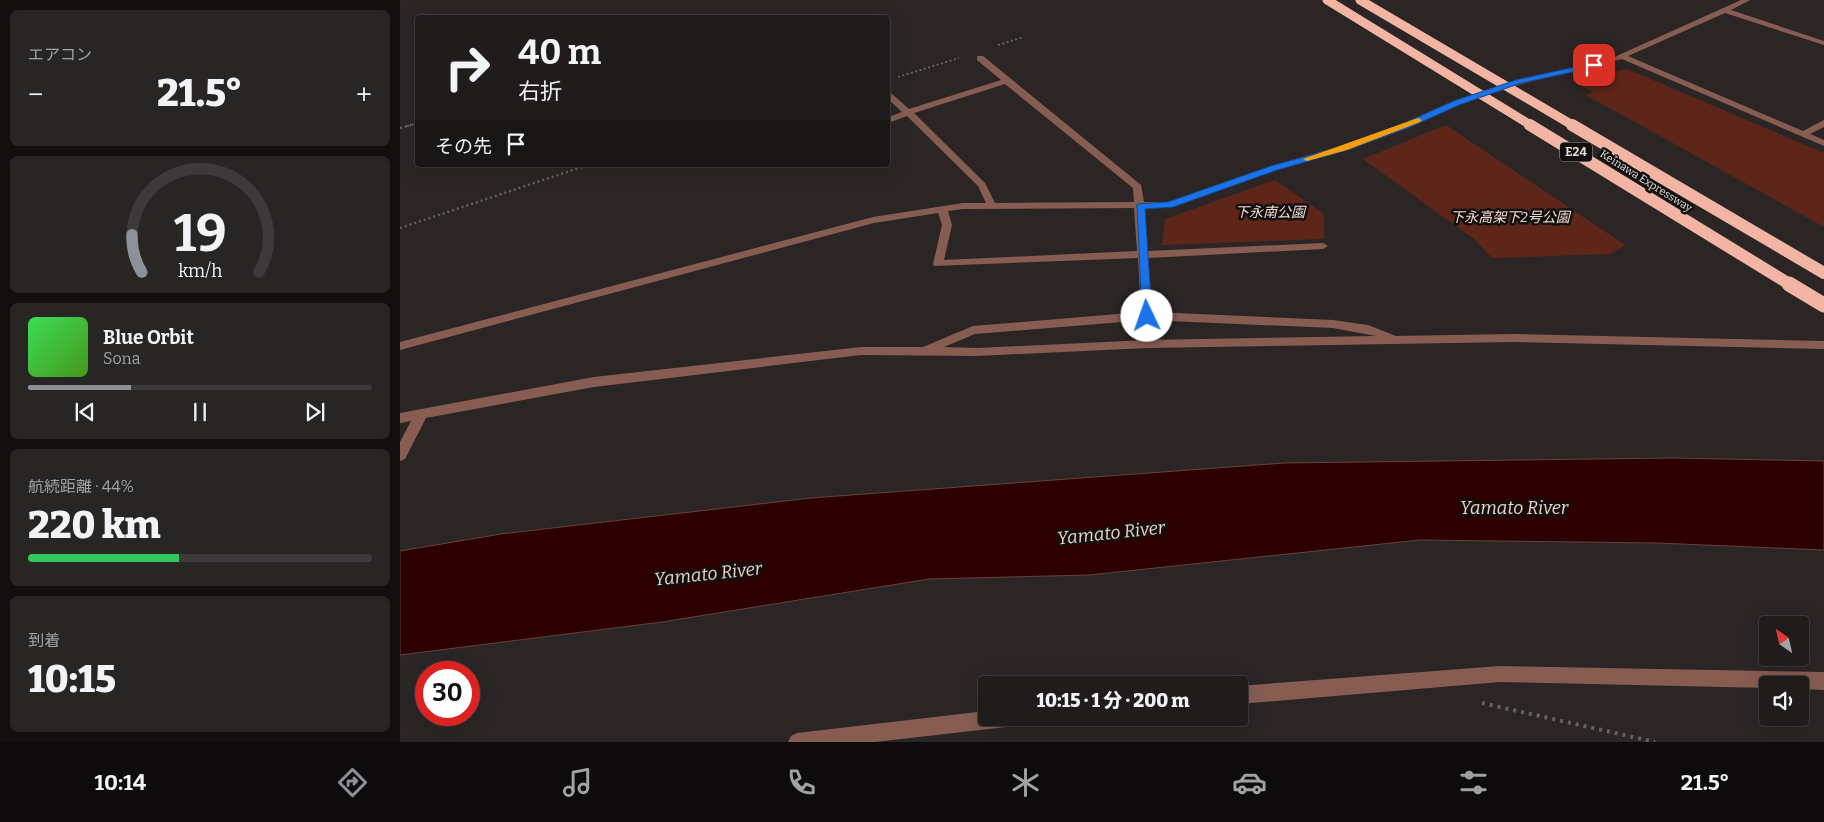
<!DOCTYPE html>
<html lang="ja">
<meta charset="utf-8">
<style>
body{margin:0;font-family:Bitter,"Noto Sans JP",serif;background:#282525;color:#f1f3f6;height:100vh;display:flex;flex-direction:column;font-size:19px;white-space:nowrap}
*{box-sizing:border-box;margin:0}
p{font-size:16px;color:#a2a1a3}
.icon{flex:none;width:28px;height:28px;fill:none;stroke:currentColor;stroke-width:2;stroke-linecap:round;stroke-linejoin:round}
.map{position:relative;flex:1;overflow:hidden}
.sheet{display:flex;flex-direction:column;gap:10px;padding:10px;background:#120f0f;width:400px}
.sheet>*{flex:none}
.banner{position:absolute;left:15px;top:15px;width:475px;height:152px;border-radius:5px;box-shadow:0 5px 20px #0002,0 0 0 1px #3d3a3b;background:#201c1c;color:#f1f3f6;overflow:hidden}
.needle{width:32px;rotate:326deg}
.buttons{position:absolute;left:1359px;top:616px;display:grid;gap:10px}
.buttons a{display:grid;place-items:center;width:50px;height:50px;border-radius:5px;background:#201c1c;box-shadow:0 5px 20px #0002,0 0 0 1px #3d3a3b;font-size:25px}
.speed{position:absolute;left:15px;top:661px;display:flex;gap:10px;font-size:25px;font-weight:700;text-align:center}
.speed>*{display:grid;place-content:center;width:65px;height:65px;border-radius:50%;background:#201c1c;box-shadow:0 5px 20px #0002,0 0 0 1px #3d3a3b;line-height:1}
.speed .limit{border:8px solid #d22;background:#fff;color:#111}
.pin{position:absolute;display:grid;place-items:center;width:42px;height:42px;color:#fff;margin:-21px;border-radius:10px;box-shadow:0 2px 8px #0006}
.me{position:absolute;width:55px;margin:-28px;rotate:357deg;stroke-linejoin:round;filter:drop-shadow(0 0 4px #0008)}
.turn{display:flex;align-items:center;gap:18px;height:105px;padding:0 20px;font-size:22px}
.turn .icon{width:65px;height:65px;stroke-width:2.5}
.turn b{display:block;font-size:35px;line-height:42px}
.then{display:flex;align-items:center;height:48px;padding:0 20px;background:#0003;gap:10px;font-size:19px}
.big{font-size:38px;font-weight:800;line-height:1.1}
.sheet .tile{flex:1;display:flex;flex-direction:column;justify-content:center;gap:8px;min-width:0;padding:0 18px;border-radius:8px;background:#282525}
.sheet .dial{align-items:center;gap:0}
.dial svg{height:130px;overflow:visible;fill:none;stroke:#3d3a3b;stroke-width:7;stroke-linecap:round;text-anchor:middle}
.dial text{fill:#f1f3f6;stroke:none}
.song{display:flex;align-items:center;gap:15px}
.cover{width:60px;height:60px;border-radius:8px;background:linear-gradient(135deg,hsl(130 70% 55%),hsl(100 70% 35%))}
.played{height:5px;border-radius:2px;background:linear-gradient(90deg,#8c9099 30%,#3d3a3b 30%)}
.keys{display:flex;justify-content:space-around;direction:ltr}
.heat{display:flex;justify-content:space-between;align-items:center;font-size:28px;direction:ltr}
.charge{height:8px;border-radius:4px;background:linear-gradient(90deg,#34c759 44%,#3d3a3b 0)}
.trip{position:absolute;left:578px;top:676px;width:270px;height:50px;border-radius:5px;background:#201c1c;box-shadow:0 5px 20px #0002,0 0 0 1px #3d3a3b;font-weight:800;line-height:50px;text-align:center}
.dock{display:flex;height:80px;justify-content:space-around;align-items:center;background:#0d0b0b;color:#a2a1a3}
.dock .icon{width:35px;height:35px}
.dock .selected{color:#8c9099}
.dock b{font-size:22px;color:#f1f3f6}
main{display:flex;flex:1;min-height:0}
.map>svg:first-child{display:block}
.green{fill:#5e2618}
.water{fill:#2d0100;stroke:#634342}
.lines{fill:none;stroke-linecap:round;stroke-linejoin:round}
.path-far2{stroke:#656160;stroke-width:2;stroke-dasharray:2 2.5;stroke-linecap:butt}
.path-far1{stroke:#656160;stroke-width:2.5;stroke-dasharray:2 3;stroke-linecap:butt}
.path{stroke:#656160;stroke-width:4;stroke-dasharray:3 5;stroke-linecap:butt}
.street{fill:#875d52;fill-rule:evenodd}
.highway-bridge-far2{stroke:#f2b4a3;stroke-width:9}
.highway-bridge-far1{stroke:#f2b4a3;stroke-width:12}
.highway-bridge{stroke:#f2b4a3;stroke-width:15}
.route{fill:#1a73e8;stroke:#114b97}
.slow{fill:#f59e0b}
.labels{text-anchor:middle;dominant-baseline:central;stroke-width:5;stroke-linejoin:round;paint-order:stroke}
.far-street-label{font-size:11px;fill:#e1dedd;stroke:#12100f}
.shield{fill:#12100f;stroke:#a3a09f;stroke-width:1}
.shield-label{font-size:12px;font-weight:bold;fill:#e1dedd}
.park-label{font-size:14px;font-style:italic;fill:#f4d9d2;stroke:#12100f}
.near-water-label{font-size:18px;font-style:italic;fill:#eed3cc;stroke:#12100f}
</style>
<main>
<section class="sheet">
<div class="tile"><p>エアコン</p>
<div class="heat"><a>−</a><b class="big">21.5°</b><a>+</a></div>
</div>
<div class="tile dial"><svg viewBox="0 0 100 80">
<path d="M14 69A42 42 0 1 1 86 69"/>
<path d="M14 69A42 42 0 0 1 8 46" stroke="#8c9099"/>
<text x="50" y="56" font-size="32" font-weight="700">19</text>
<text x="50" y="72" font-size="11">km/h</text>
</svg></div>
<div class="tile">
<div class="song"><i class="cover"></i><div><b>Blue Orbit</b><p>Sona</p></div></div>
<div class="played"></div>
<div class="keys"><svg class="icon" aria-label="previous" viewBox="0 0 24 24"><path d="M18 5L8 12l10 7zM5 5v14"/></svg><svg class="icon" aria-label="pause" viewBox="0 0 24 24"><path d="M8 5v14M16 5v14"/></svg><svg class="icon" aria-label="next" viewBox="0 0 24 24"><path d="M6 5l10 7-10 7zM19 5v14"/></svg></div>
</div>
<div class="tile"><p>航続距離 · 44%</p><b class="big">220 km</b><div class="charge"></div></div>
<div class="tile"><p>到着</p><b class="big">10:15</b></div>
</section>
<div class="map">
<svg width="1424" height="742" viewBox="0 0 1424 742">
<rect width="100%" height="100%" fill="#2b2625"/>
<g class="green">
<polygon points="1227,69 1424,153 1424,227 1186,95 1193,92 1172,81"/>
<polygon points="1046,125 1225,245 1210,254 1092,258 1074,239 963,159"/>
<polygon points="875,180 924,214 924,239 762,245 765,219"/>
</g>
<polygon class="water" points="1273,458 1424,461 1424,550 1257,543 1020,540 689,575 529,579 262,622 0,655 0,551 101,534 411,498 884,463"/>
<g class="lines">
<g class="path-far2">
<polyline points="598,45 624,37"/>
<polyline points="498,77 559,58"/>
<polyline points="7,126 18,123"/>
</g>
<g class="path-far1">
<polyline points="0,128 12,125"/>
<polyline points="0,228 188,165"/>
</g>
<polyline class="path" points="1082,703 1255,742"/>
<g class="street">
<path d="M1341,0H1350L1331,10L1424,41V45L1325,13L1228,56L1403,131L1424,120V127L1410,134L1424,140V146L1222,59L1121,84L1059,105L1010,127L947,150L877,170L773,207L745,208L748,251L923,243L928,246L923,249L748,258L753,312L933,320L968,325L996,336L1114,334L1424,341V349L1114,342L747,348L577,356L461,355L194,387L26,418L5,459L0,461V442L11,421L0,423V413L194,377L461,347H523L573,326L741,312L738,258L534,266L533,264L542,225L538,213L474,223L0,350V342L473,217L563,203H586L578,186L507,116L488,123V117L502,112L488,99V93H491L509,109L601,80L577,60V56H583L741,185L744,202H768L871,166L941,146L1004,123L1053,101L1116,80L1210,59ZM605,84L733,188L734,202L595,203L585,183L514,113ZM734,208L737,251L544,260L552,225L548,211L563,209ZM747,320L933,328L976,336L747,340L577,348L544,347L575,334Z"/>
<polygon points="1100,666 1424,672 1424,690 1400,689 1400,685 1368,685 1368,688 1100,682 839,704 839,686"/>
<polygon points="586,711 586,718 615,718 612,724 606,727 475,742 388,742 391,736 397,733"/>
</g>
<g class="highway-bridge-far2">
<polyline points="927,0 1132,126"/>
<polyline points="960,0 1174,126"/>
</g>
<g class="highway-bridge-far1">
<polyline points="1130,125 1391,285"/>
<polyline points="1172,125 1424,273"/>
</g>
<polyline class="highway-bridge" points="1389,284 1424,305"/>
</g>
<polygon class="route" points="1194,63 1196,64 1196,67 1121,83 1059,105 1010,127 947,150 877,170 773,207 745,209 752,316 747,320 742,316 737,204 768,202 871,166 941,147 1005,123 1054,101 1116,80"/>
<polygon class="slow" points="1018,118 1022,120 1020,122 947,150 907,161 903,159"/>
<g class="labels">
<g class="far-street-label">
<text transform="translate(1246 181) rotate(32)">Keinawa Expressway</text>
</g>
<rect class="shield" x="1160" y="142.5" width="32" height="19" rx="4"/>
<g class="shield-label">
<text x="1176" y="152">E24</text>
</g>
<g class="park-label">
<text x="870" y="212">下永南公園</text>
<text x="1110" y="217">下永高架下2号公園</text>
</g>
<g class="near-water-label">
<text x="1114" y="508">Yamato River</text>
<text transform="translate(711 533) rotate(-6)">Yamato River</text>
<text transform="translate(308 574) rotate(-6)">Yamato River</text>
</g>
</g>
</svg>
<div class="buttons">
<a><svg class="needle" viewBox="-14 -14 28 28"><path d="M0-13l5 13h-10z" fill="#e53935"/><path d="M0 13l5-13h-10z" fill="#a2a1a3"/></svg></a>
<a><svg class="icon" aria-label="sound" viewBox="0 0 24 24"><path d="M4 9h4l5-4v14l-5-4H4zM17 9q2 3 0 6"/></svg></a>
</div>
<div class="speed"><div class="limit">30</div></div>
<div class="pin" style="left:1194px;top:65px;background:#d93025"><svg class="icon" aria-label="arrive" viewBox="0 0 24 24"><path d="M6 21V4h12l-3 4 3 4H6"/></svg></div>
<svg class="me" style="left:747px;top:316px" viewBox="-20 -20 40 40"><circle r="19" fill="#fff"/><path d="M0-13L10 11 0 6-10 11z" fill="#1a73e8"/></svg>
<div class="trip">10:15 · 1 分 · 200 m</div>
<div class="banner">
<div class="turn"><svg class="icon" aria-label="right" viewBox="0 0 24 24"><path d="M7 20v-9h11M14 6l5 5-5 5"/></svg><div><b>40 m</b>右折</div></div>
<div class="then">その先<svg class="icon" aria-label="arrive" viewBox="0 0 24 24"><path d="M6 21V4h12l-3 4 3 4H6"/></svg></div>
</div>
</div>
</main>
<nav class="dock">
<b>10:14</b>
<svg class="icon selected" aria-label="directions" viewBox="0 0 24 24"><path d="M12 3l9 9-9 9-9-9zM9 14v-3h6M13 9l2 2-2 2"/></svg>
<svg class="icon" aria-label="music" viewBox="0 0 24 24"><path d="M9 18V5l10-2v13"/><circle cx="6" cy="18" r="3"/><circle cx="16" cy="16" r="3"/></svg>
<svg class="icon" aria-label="phone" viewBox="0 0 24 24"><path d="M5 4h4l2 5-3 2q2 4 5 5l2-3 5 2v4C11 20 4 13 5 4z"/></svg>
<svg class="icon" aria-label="climate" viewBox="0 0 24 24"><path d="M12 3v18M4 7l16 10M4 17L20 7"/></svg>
<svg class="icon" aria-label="car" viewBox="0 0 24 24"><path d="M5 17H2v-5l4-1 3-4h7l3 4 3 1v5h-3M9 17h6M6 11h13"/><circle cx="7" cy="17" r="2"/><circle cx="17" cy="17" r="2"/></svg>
<svg class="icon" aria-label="filters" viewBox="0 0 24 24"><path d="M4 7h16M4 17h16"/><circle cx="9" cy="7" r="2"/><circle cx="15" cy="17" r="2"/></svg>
<b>21.5°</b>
</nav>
